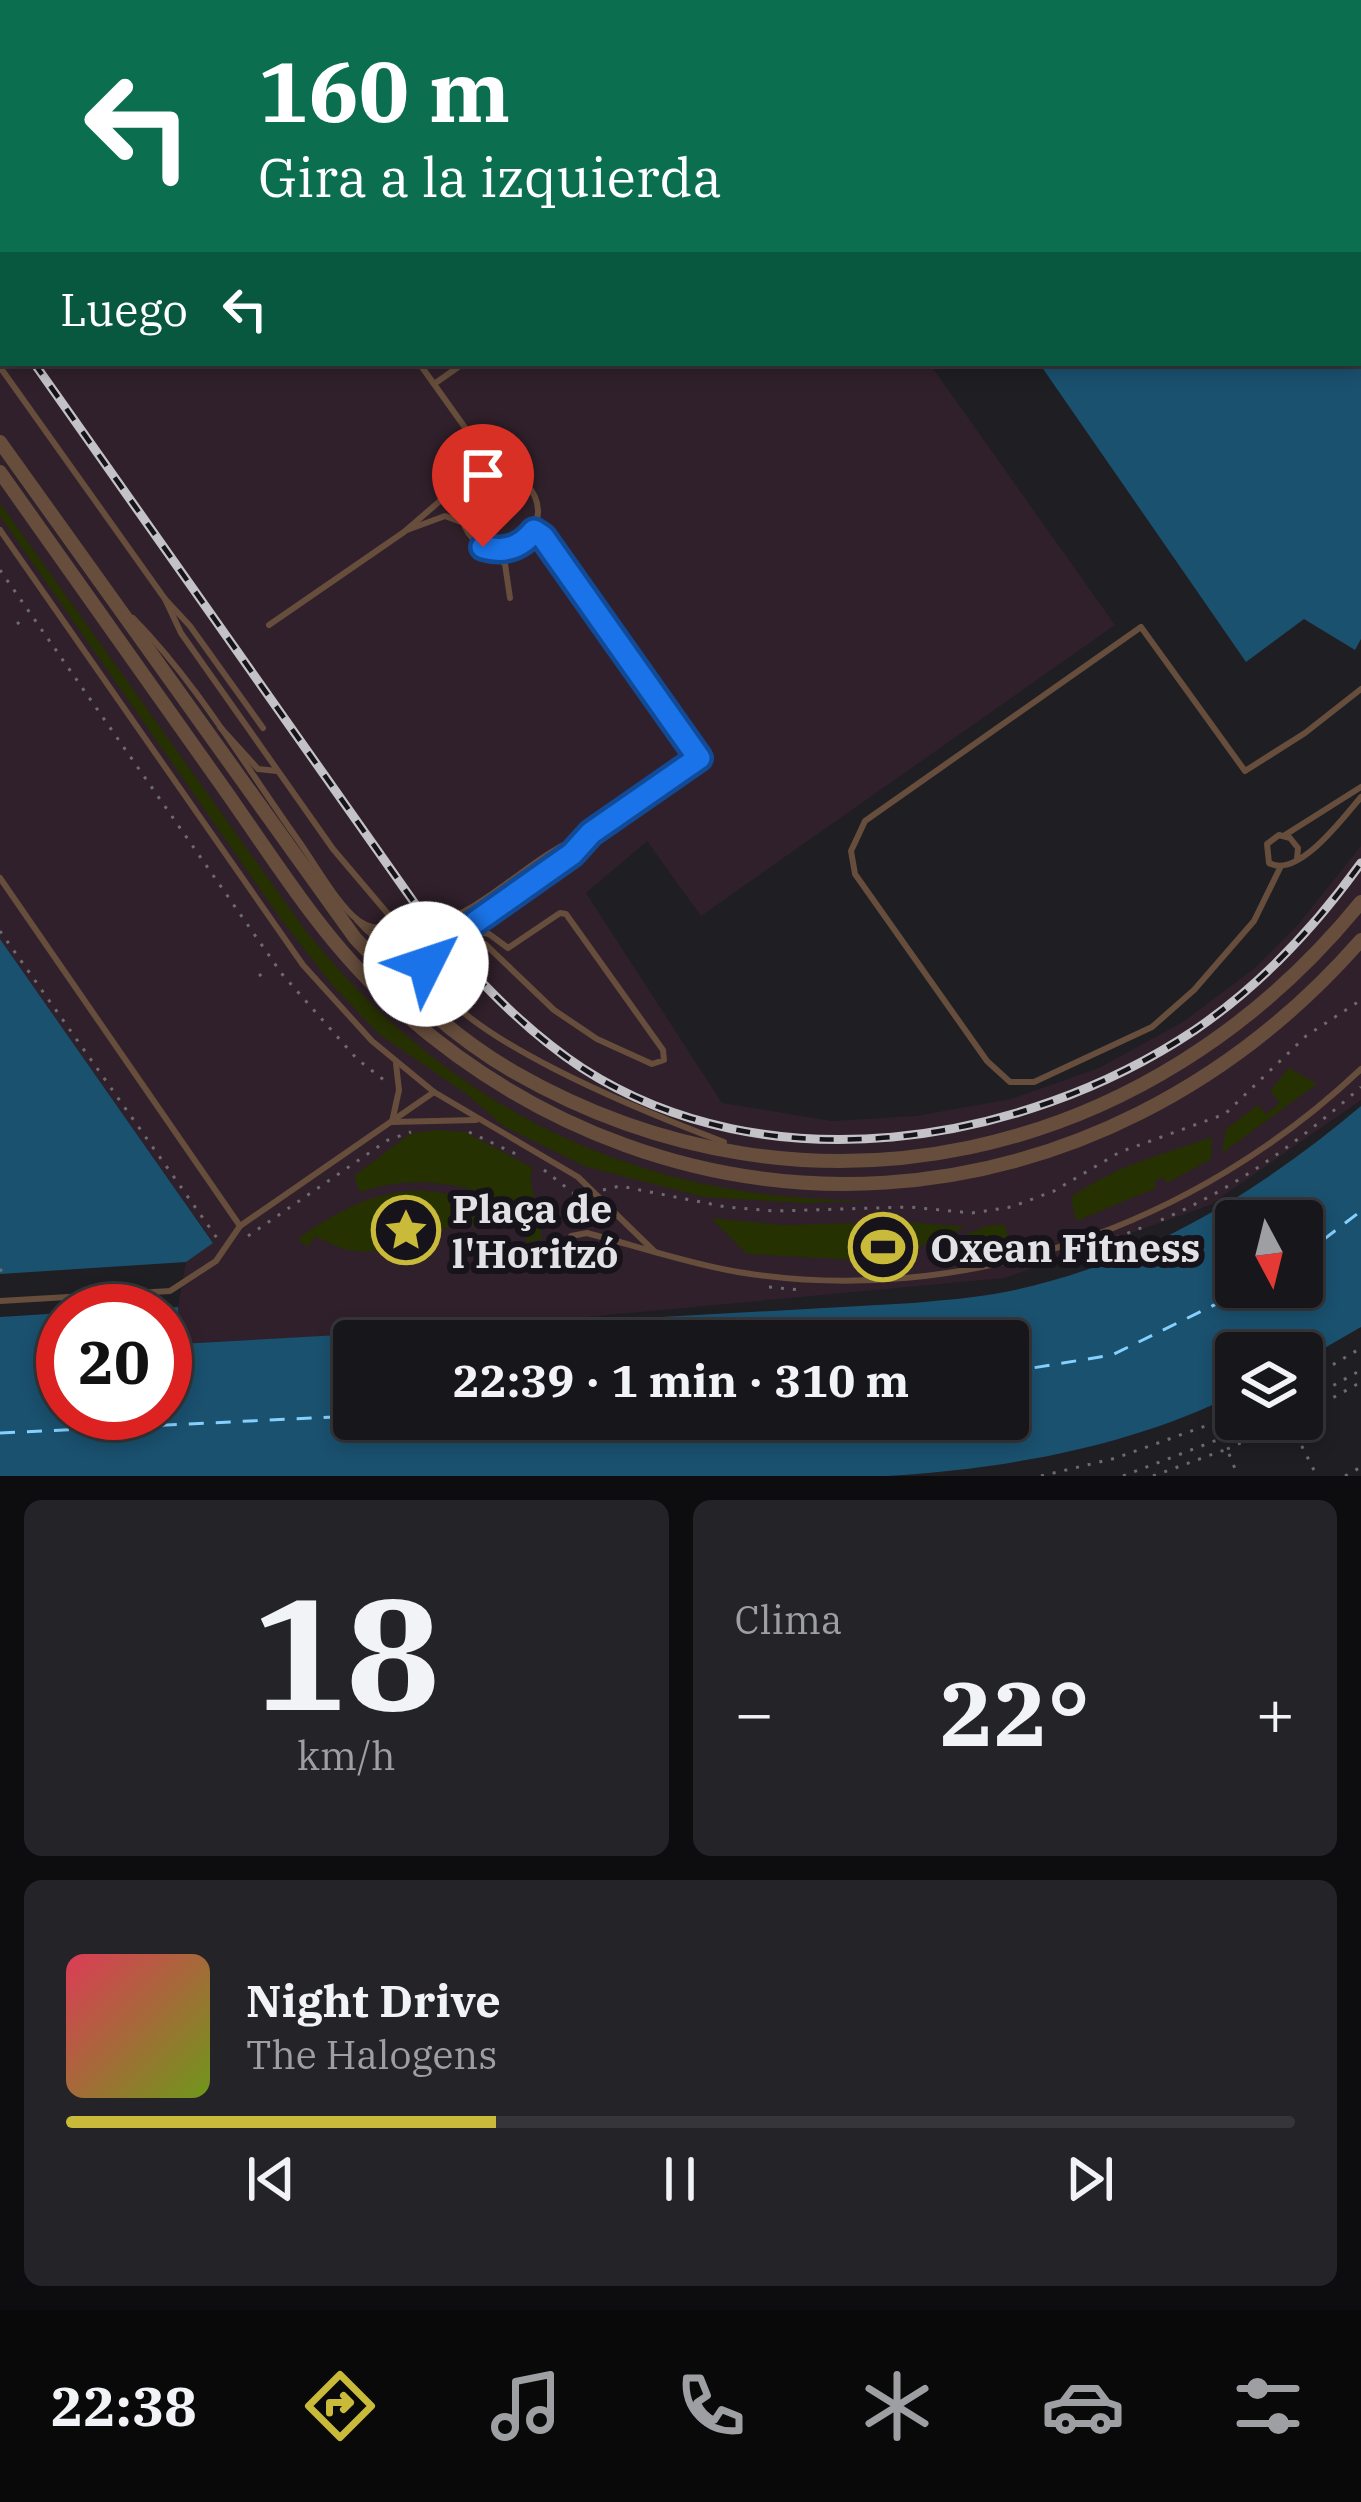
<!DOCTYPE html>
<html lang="es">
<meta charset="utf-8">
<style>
body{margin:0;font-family:"IBM Plex Serif",serif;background:#242327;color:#f1f3f6;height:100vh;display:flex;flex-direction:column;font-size:45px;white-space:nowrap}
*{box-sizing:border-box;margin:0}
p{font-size:39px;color:#9e9fa2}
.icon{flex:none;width:66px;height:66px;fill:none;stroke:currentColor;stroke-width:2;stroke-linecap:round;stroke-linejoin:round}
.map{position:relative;height:1476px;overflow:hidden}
.side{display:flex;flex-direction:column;gap:24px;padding:24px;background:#0d0c0e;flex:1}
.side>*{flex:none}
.guide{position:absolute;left:0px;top:0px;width:1362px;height:366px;box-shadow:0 6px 18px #0003,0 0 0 3px #363539;background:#0b6e4f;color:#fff;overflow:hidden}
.needle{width:78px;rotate:173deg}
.controls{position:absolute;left:1215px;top:1200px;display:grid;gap:24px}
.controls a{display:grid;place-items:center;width:108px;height:108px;border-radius:12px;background:#17161a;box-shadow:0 6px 18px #0003,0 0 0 3px #363539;font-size:60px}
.speed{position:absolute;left:36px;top:1284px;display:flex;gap:24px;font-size:60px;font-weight:700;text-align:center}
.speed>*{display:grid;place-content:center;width:156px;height:156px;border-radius:50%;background:#17161a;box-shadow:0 6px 18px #0003,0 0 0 3px #363539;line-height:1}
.speed .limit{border:18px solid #d22;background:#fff;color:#111}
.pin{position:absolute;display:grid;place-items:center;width:102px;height:102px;color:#fff;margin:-123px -51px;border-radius:50% 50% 50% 0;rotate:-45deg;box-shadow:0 0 12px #0007}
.pin .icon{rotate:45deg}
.me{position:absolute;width:132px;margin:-66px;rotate:49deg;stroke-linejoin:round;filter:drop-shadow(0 0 9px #0008)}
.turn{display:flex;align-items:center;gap:42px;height:252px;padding:0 60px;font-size:54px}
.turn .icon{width:156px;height:156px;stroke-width:2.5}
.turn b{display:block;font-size:84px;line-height:102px}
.then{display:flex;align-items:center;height:114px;padding:0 60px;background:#0003;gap:24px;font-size:45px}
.big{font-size:90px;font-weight:700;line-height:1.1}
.side .card{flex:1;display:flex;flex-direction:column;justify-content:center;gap:18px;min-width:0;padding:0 42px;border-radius:18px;background:#242327}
.side .dial{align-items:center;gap:0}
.dial b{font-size:156px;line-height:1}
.song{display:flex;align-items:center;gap:36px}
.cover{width:144px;height:144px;border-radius:18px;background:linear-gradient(135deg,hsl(350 70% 55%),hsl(80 70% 35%))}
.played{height:12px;border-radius:6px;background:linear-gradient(90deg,#c9ba3a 35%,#363539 35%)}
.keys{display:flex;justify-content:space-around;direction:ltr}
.heat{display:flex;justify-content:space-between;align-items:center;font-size:66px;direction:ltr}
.side .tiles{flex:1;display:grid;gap:24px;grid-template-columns:1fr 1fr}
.card:last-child{grid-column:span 2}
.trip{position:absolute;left:333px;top:1320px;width:696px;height:120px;border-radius:12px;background:#17161a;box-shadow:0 6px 18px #0003,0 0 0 3px #363539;font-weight:700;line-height:120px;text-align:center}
.tab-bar{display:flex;height:192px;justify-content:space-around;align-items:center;background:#09090a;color:#9e9fa2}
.tab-bar .icon{width:84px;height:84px}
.tab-bar .current{color:#c9ba3a}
.tab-bar b{font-size:54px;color:#f1f3f6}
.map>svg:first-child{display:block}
.industrial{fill:#30202b}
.green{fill:#263101}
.water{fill:#1a516f;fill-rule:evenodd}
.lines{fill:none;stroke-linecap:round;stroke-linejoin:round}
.ferry{stroke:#85d0fe;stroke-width:3;stroke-dasharray:15 12;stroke-linecap:butt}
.path{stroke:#6c6b6f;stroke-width:3;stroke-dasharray:3 9;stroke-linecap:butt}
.service{stroke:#664d3c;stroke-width:6}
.minor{stroke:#664d3c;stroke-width:14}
.rail-casing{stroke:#c3c2c6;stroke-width:9}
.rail{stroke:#16141a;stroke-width:4.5;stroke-dasharray:14;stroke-linecap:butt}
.route-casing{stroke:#114b97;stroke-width:30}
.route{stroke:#1a73e8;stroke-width:21}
.labels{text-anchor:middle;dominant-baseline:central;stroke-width:12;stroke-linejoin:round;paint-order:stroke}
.poi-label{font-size:39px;font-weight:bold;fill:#e2e1e5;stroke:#16141a;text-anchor:start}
</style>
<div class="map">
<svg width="1361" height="1476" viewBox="0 0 1361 1476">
<rect width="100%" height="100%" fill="#1f1e23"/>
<polygon class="industrial" points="0,0 785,0 787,3 3,3 3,363 929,363 1115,625 701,916 647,841 586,893 722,1103 832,1121 916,1116 1011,1099 1099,1068 1183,1022 1255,968 1296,927 1361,846 1361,1100 1210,1205 1005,1278 457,1329 178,1344 178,1307 186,1262 213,1242 0,939"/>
<g class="green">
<path d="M0,503L305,930C449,1110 641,1203 873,1200L806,1203L704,1197L587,1167L505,1127L465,1093L379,1034L333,986L281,919L0,516Z"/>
<polygon points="1289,1068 1317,1084 1222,1153 1226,1129 1258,1105 1266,1114 1280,1103 1270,1091"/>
<path d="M435,1130L465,1132L533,1168L530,1176L542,1239L526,1242V1228C498,1227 469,1224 440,1229C382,1240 378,1270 315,1236L308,1247L298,1239C341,1208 387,1183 442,1193C461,1196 481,1205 498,1206L500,1200C455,1180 407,1176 360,1192L354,1176L410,1134Z"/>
<path d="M1212,1137L1211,1159L1167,1183L1163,1177L1154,1182L1156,1188L1076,1221L1071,1197C1119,1164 1159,1156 1212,1137Z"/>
<polygon points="711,1218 783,1225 854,1223 858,1260 747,1254"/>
<polygon points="896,1221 966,1227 899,1255"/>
<polygon points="1004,1224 1009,1240 948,1252 943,1244 987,1226"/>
</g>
<g class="water">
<polygon points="785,0 1361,0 1361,639 1355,650 1304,619 1246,662 1039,363 1359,363 1359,3"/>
<polygon points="0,939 213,1243 186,1262 0,1274"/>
<path d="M1361,1106V1327L1302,1361V1353H1236V1394C1129,1447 1005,1469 887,1476H0V1317L63,1313V1413H165V1311H104L178,1307L179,1344L913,1303C944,1300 975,1298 1005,1292C1140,1265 1258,1193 1361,1106ZM1236,1221H1302V1287H1236ZM354,1341H1008V1419H354Z"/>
</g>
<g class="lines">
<g class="ferry">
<polyline points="1302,1256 1361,1211"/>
<polyline points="1008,1372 1112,1355 1251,1287"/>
<polyline points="0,1433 354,1416"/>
</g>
<g class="path">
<polyline points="0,570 282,974 357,1059 389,1084"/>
<polyline points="17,624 22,620"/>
<polyline points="0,931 217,1238"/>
<polyline points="259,976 268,969"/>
<polyline points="469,1132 520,1156"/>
<polyline points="544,1170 586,1203 608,1227"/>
<polyline points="603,1190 620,1186 726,1207 775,1211 909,1207 972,1213 1011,1207 1054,1191 1120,1152 1225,1114 1306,1036 1361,1000"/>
<path d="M1161,1220C1236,1188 1300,1141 1361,1087"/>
<polyline points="248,1236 388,1140 411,1132"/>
<polyline points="1105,1242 1146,1226"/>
<polyline points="1037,1265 1062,1258"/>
<polyline points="0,1269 3,1273"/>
<polyline points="769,1287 801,1290"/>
<polyline points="1302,1383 1361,1348"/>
<polyline points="1302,1403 1361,1370"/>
<polyline points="1302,1415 1361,1382"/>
<polyline points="1227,1449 1289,1421 1317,1476"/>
<polyline points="1041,1476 1116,1458 1236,1415"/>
<polyline points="1123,1476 1272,1419"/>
<polyline points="1153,1476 1227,1449 1238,1476"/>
<polyline points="1345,1476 1361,1467"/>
</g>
<g class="service">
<polyline points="161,0 163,3"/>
<polyline points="419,363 481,450 488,475"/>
<polyline points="0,367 165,599 190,626 263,728"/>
<polyline points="434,384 464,363"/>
<circle cx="500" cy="512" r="38"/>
<polyline points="0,530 303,965 372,1041 434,1092 578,1177 655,1252"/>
<polyline points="407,530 445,516 461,522"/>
<polyline points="491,552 505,564 510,598"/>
<path d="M165,599L181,633L333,849L405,934L438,943L475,931L489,934L508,948L560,913L566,914L663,1050L664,1060L652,1064L597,1039L554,1010L485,944C471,943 464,952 450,956C413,965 380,947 357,920"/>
<path d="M133,618C197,683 245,766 298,840C314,862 338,906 359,921C378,935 411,929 432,924C491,909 532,852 591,833"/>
<polyline points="269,625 404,532 455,488 476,482"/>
<polyline points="220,727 258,769 277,771"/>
<polyline points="1285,835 1361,787"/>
<path d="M1297,859L1298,848L1290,838L1279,835L1267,844L1269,863C1298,879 1343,818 1361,797"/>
<polyline points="1280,868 1254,921 1194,990 1152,1027 1034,1082 1010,1082 987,1061 855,874 851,851 865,821 1141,627 1245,771 1305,733 1361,689"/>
<polyline points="0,878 240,1226"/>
<polyline points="465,929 572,854 591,833 699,758 543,537 534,531"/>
<path d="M435,945L427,958C425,1028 665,1120 724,1142"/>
<polyline points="396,1064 399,1090 392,1122 476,1120"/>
<path d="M564,1252L571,1236L587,1233C637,1246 686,1263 738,1272C963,1309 1197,1225 1361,1069"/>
<polyline points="0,1301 170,1291 216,1261 240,1226 434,1092"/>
</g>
<g class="minor">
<path d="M0,442L355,938C402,988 453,1037 514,1072C809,1241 1151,1161 1361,902"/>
<path d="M0,472C75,578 150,684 225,790C275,861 322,938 386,997C679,1270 1100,1238 1361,940"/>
</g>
<g class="rail-casing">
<g id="rail">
<polyline points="0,315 3,319"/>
<path d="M34,363L430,925C476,978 523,1029 582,1068C766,1187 1021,1146 1195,1030C1261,985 1315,927 1361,863"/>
</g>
</g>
<use href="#rail" class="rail"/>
</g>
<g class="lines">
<g class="route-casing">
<path id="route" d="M426,964L428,954L438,944L460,933L572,854L591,833L699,758L543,537L534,531C520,548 504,553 483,547"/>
</g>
<use href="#route" class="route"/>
</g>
<defs>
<g id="sight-ring" transform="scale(3.45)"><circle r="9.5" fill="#16141a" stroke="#c9ba3a" stroke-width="1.5"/><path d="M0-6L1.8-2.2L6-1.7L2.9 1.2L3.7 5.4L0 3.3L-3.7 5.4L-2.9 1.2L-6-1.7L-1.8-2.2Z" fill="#c9ba3a"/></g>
<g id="stadium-ring" transform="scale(3.45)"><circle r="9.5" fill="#16141a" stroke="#c9ba3a" stroke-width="1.5"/><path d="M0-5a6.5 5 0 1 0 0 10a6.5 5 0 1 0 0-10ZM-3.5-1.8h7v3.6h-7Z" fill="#c9ba3a"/></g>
</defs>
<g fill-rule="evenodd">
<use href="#sight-ring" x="406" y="1230"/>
<use href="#stadium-ring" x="883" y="1247"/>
</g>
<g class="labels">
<g class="poi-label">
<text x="452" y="1208">Plaça de<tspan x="452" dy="45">l'Horitzó</tspan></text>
<text x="930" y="1247">Oxean Fitness</text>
</g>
</g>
</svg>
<div class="controls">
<a><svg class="needle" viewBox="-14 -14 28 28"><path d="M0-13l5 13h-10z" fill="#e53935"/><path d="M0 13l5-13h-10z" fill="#9e9fa2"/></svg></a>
<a><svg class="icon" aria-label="layers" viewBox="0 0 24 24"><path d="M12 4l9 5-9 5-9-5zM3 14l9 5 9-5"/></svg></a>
</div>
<div class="speed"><div class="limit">20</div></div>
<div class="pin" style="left:483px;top:547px;background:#d93025"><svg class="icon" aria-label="arrive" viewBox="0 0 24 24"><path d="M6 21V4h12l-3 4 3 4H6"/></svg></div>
<svg class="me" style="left:426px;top:964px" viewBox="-20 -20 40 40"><circle r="19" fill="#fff"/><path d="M0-13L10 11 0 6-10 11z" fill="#1a73e8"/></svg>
<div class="trip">22:39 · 1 min · 310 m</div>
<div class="guide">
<div class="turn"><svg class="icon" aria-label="left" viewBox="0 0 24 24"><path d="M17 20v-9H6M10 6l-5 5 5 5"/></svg><div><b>160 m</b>Gira a la izquierda</div></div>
<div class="then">Luego<svg class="icon" aria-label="left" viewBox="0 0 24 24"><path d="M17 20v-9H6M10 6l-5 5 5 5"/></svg></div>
</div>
</div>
<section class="side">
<div class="tiles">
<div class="card dial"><b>18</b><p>km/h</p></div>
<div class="card"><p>Clima</p>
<div class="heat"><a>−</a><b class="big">22°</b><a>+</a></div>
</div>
<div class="card">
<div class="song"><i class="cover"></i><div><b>Night Drive</b><p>The Halogens</p></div></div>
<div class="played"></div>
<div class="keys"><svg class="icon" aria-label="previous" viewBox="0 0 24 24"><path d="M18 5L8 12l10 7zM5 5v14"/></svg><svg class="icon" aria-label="pause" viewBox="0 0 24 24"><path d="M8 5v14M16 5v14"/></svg><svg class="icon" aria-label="next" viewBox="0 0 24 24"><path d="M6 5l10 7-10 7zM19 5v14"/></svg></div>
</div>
</div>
</section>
<nav class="tab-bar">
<b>22:38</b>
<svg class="icon current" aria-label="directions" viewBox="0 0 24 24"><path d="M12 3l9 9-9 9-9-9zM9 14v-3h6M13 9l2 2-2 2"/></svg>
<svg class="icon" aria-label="music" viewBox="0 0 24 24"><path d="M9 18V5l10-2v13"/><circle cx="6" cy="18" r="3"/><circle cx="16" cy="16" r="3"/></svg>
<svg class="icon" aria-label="phone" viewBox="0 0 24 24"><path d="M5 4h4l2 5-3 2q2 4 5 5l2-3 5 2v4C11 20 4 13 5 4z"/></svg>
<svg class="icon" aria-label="climate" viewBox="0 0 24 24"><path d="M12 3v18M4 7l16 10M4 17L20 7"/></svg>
<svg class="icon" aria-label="car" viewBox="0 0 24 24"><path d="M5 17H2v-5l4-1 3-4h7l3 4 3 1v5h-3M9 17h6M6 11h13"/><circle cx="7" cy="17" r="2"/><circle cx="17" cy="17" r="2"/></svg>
<svg class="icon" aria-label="filters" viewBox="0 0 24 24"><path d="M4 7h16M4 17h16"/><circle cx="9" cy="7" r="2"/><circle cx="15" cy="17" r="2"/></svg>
</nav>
